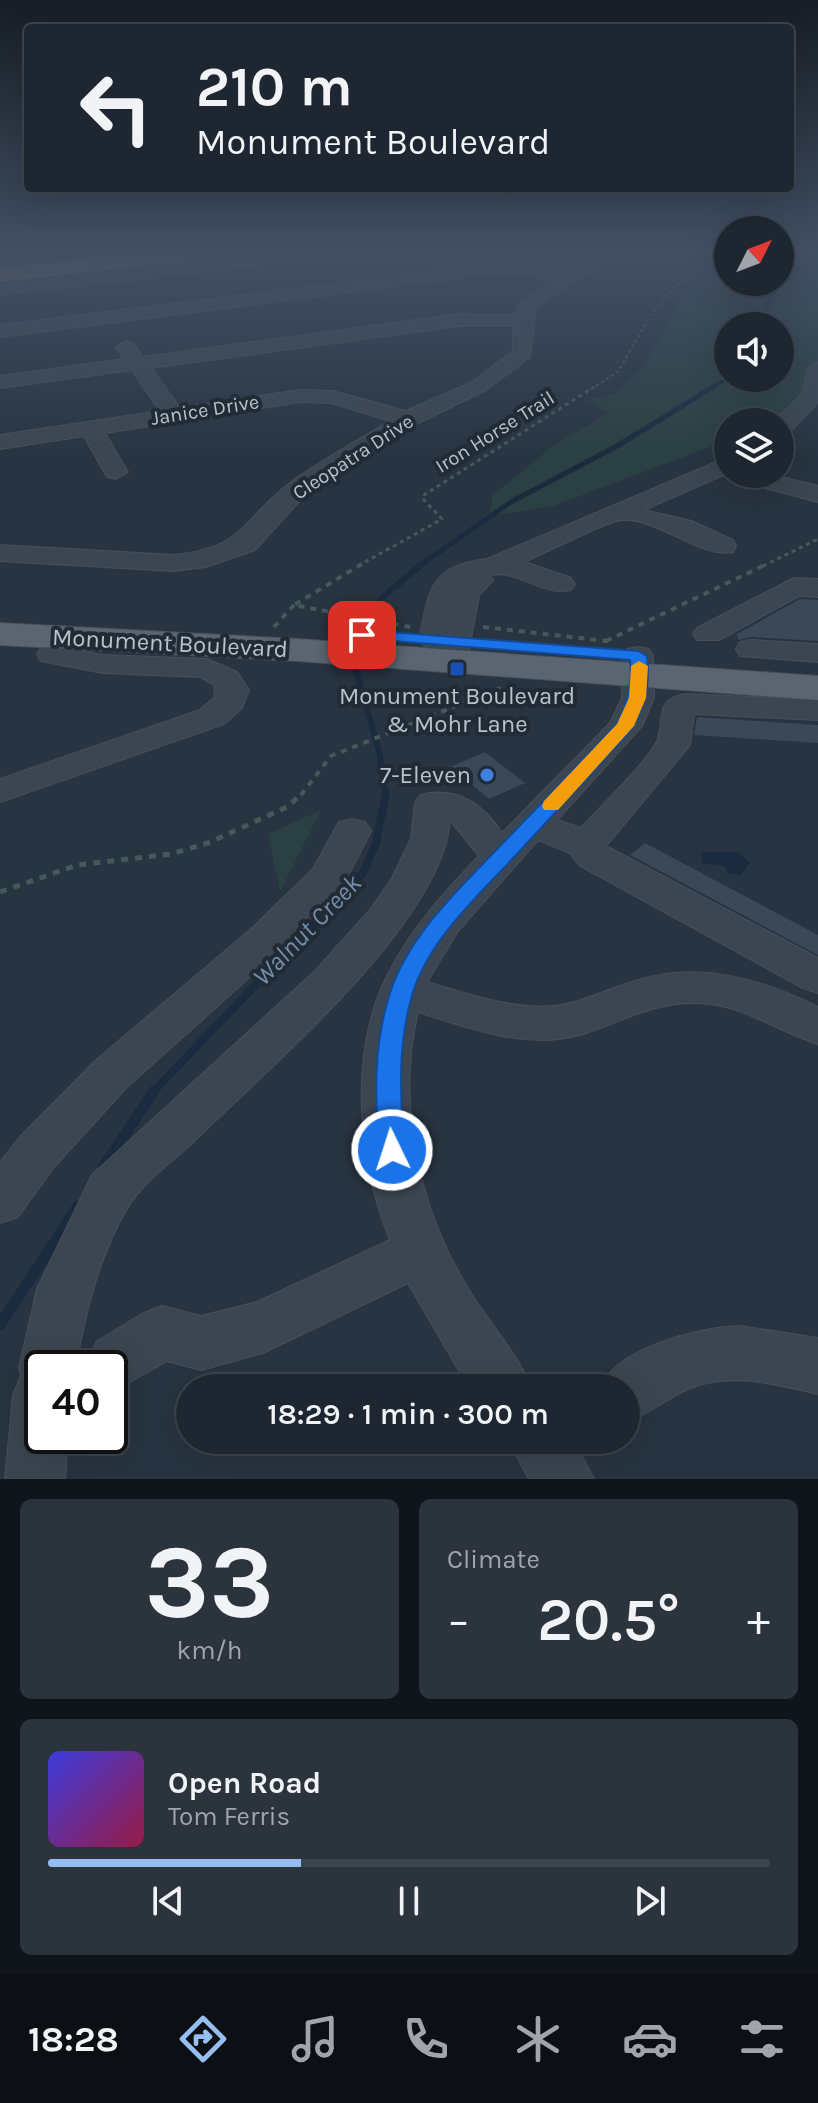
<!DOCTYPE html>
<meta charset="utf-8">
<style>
body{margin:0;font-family:Karla,sans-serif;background:#2b333d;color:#f1f3f6;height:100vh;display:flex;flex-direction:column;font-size:30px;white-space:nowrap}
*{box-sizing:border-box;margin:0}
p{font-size:26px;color:#a1a5ab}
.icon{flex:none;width:44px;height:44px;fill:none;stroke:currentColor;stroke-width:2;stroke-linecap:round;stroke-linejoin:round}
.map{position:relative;height:1479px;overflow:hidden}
.panel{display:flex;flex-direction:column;gap:20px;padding:20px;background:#10151b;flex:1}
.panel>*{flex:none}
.banner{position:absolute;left:24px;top:24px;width:770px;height:168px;border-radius:8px;box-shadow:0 8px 32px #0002,0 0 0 2px #3c444d;background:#1e2731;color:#f1f3f6;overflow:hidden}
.needle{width:52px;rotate:48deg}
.fabs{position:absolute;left:714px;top:216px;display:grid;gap:16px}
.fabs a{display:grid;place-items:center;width:80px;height:80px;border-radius:50%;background:#1e2731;box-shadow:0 8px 32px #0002,0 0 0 2px #3c444d;font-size:40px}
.speed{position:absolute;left:24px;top:1350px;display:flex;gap:16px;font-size:40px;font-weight:700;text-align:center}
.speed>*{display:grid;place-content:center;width:104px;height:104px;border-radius:50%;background:#1e2731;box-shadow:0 8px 32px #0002,0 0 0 2px #3c444d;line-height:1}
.speed .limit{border:4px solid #111;border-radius:12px;background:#fff;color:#111}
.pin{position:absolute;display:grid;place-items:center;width:68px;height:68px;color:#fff;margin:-34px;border-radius:16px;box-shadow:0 4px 12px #0006}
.me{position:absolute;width:88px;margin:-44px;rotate:356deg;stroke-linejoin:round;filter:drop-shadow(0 0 6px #0008)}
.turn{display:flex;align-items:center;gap:28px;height:168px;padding:0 40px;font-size:36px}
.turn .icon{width:104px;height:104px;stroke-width:2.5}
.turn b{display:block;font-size:56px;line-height:68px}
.big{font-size:60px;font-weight:600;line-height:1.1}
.panel .widget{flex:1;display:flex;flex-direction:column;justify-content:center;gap:12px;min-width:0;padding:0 28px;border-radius:12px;background:#2b333d}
.panel .dial{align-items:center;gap:0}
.dial b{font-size:104px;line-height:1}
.song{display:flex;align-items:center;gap:24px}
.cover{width:96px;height:96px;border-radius:12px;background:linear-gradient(135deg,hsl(240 70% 55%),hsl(340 70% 35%))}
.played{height:8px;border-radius:4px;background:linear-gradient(90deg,#97bef3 35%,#3c444d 35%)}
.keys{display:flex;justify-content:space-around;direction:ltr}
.heat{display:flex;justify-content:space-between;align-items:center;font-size:44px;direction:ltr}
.panel .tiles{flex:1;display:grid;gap:20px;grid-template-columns:1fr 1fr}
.widget:last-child{grid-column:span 2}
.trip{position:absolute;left:176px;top:1374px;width:464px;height:80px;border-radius:40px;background:#1e2731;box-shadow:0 8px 32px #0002,0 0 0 2px #3c444d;font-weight:600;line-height:80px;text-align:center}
.tabs{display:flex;height:128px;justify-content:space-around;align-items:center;background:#0c1014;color:#a1a5ab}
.tabs .icon{width:56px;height:56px}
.tabs .selected{color:#97bef3}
.tabs b{font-size:36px;color:#f1f3f6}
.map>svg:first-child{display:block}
.green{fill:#2a4042;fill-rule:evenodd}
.water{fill:#1b2b3f}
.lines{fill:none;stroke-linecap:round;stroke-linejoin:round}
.stream-far4{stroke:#1b2b3f;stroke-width:4}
.stream-far3{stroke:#1b2b3f;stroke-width:5}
.stream-far2{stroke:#1b2b3f;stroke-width:6}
.stream-far1{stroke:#1b2b3f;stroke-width:8}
.stream{stroke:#1b2b3f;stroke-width:11}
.building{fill:#3b4857}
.minor-casing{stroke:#464f5a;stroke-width:2}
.major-casing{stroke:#464f5a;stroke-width:2}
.highway-casing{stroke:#47515b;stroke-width:2}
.path-far3{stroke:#43595a;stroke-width:2;stroke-dasharray:3 3;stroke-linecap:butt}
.path-far2{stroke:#43595a;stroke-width:3;stroke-dasharray:4 4;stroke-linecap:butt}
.path-far1{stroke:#43595a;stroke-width:4;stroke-dasharray:6 6;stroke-linecap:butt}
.path{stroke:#43595a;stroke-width:5;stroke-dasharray:7 7;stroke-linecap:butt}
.minor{fill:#3c4651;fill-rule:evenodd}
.major{fill:#5b6571;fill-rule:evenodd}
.highway{fill:#776a5a;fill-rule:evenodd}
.route{fill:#1a73e8;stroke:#114b97;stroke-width:2}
.slow{fill:#f59e0b}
.transit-dot{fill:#1a4fb4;stroke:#212b36;stroke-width:3}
.shop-dot{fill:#3f7fe0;stroke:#212b36;stroke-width:3}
.labels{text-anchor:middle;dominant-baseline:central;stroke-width:8;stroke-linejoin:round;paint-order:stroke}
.far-street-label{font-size:20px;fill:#b9c1cb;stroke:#212b36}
.street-label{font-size:24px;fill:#b9c1cb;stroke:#212b36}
.poi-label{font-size:24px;fill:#b9c1cb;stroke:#212b36}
.water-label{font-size:26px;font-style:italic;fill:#758da8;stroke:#212b36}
</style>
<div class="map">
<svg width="818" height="1479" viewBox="0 0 818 1479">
<rect width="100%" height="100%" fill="#283441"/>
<g class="green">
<path d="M780,253H818V368L812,396L775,422H728V440L553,506L490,516L492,496L554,445L609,413L588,401L619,391L642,368L687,291L728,258V282H780ZM728,326H780V378H728Z"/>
<polygon points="321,810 280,892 268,834"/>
</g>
<polygon class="water" points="701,852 739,852 750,863 740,875 728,873 724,866 702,863"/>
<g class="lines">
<g class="stream-far4">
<path d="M763,326C764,291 791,273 818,256"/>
<polyline points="709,389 728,378"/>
</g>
<polyline class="stream-far3" points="419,566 511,502 617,446 713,387"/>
<polyline class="stream-far2" points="386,795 379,751 355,668 350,625 422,564"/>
<polyline class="stream-far1" points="152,1093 363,873 376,843 386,793"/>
<g class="stream">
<polyline points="104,1166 154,1091"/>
<polyline points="0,1325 78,1206"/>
</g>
</g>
<g class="building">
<polygon points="800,599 818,600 818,641 751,637 738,640 737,634"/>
<polygon points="697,717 818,725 818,743 694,735"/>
<polygon points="485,752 525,783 489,799 450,767"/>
<polygon points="645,843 818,935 818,955 630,855"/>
</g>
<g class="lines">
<g class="minor-casing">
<g id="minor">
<polygon points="280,253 331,253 323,258 0,295 0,285"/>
<path d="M589,253H605L607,260L536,308L530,357L486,390L416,424L306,494L255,550L206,567L173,571L0,561V545L173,555C246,548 241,520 290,483C321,460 357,441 390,421L332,403L299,402L105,433L128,472L116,479L107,477L84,436L0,449V435L160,411L132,370L0,388V376L124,359L116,347L126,341L133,343L143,357L459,314L515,315L521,301L557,278L483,275L0,337V325L483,265L572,270L590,258ZM459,326H513V351L472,382L406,411L333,391L299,390L180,408L151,368Z"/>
<polygon points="818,362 818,402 788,434 780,436 780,422 774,422 802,394 808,368"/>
<path d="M728,457V473L644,510L691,521L733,540L736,546L733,552C701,559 657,517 621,520C607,521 543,554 525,562L571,578L575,584L571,590C543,597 518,569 490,575L493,580L479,595L469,649C460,663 435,670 419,666L414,659L428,649L419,641C428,593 429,565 487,559Z"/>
<polygon points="728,474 769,474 818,486 818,502 731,479"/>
<polygon points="794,578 818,579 818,597 799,596 719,640 697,640 693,634 697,628"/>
<path d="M67,628L78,631L82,637L73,649L103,655L207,659L237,672L249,690L242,708L224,724L0,802V779L200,710L215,697L214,685L200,677L103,673L41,661L37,654C45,642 53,631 67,628Z"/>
<polygon points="751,640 818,644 818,662 740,656 736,649 740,642"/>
<path d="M638,647L649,649L653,656L654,698L642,726L557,820L581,828C598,809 646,763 656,743C667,722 651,702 684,694L818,700V720L694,714L690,745L606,846L818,958V993L803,988L579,865L570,853L538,840L458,931L427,982C467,994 510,1009 553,1006C582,1003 607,989 635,981C698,961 760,978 818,1007V1044C776,1031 743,1004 697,1003C655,1001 619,1023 580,1035C525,1050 470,1028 418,1012C395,1108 420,1213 472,1295C492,1326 517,1354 532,1388H469L408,1283L263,1353L201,1370L167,1361L116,1390L110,1387V1368H90L88,1362L96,1342L142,1314L162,1306L201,1316L257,1302L390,1240C357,1159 348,1051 389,972C412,928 445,891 479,856L450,820C443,923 265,1071 192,1143C172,1162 142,1183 128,1207C98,1257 86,1312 75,1368H42V1436H68L65,1479H5L13,1395L21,1375L19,1368L37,1289L92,1175L315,971L370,910L392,878L411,839L415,803L420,795C456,786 483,804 502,833L610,723L622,698L623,656L627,649Z"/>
<polygon points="352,819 365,822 371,831 343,886 280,950 127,1087 54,1167 18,1217 0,1223 0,1162 20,1137 95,1061 250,930 313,869 339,822"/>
<path d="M740,1326L818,1338V1394C778,1385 733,1372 693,1387C669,1396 650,1413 626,1423V1388H600C616,1348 699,1327 740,1326Z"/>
<polygon points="508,1440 573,1440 594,1479 529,1479"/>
</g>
</g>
<g class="major-casing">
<polygon id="major" points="0,623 298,639 818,676 818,700 298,661 0,645"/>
</g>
<g class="highway-casing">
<polygon id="highway" points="142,253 210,253 199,259 0,282 0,268"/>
</g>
<polyline class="path-far3" points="591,389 618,372 650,316 673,289 722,253"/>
<g class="path-far2">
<polyline points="358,566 442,519 422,498 424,495 594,387"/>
<polyline points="763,566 818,539"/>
</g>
<g class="path-far1">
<polyline points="362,564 294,605 410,627"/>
<polyline points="274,627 294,605"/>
<polyline points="483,627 606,641 604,651"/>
<polyline points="606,641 767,564"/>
<polyline points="301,795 331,756 501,688"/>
</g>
<polyline class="path" points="0,892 77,865 171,854 208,843 287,807 303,793"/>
<use href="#minor" class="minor"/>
<use href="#major" class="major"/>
<use href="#highway" class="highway"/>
</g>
<linearGradient id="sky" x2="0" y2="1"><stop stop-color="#161d24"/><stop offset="0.55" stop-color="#425065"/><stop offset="1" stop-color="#425065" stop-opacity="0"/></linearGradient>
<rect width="818" height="460" fill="url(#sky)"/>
<path class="route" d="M362,630L638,651L647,656C650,684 646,706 631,730C593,772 554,814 515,856C478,896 430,939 413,992C397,1045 400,1096 405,1150L401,1158L392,1161L382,1158L379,1150C375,1096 373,1046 390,993C409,934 461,887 503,843C541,804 579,764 617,724C627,702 633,685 630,660L356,638L354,635Z"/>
<polygon class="slow" points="639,661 648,666 646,698 634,726 558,810 544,810 542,806 544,801 617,724 629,698 631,666"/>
<rect class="transit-dot" x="449" y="661" width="16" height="16" rx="4"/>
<circle class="shop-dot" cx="487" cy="775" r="8"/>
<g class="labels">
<g class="far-street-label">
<text transform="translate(205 410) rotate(-9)">Janice Drive</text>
<text transform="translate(495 432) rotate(-32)">Iron Horse Trail</text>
<text transform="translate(353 457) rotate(-33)">Cleopatra Drive</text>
</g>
<g class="street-label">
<text transform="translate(170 643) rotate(3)">Monument Boulevard</text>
</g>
<g class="poi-label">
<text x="457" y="696">Monument Boulevard<tspan x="457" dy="28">&amp; Mohr Lane</tspan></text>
<text x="471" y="775" text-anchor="end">7-Eleven</text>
</g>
<g class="water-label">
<text transform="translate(307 930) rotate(-46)">Walnut Creek</text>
</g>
</g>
</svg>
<div class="fabs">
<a><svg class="needle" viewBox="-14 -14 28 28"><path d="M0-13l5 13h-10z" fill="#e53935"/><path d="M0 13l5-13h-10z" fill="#a1a5ab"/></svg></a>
<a><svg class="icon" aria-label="sound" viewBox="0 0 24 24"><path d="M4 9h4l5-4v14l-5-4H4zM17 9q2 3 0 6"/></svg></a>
<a><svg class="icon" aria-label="layers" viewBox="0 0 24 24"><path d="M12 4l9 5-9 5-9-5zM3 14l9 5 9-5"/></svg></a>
</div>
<div class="speed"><div class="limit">40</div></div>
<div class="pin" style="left:362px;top:635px;background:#d93025"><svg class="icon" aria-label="arrive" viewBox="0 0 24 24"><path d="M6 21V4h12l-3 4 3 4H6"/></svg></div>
<svg class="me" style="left:392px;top:1150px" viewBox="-20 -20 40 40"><circle r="17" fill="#1a73e8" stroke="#fff" stroke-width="3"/><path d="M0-11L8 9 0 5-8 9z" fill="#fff"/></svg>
<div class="trip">18:29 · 1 min · 300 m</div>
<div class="banner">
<div class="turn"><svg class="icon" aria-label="left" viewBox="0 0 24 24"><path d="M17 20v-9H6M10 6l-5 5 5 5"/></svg><div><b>210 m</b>Monument Boulevard</div></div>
</div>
</div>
<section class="panel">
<div class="tiles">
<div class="widget dial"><b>33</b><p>km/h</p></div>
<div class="widget"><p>Climate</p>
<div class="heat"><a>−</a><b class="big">20.5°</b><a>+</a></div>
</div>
<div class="widget">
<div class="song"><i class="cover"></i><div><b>Open Road</b><p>Tom Ferris</p></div></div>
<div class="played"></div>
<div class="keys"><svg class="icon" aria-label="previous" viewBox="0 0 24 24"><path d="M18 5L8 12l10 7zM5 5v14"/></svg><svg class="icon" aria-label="pause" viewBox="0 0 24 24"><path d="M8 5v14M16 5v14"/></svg><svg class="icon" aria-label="next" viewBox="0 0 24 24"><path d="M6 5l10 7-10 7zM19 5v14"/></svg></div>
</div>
</div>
</section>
<nav class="tabs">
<b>18:28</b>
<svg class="icon selected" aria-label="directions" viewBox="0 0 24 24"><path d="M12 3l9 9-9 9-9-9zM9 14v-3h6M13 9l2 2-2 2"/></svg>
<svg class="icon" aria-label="music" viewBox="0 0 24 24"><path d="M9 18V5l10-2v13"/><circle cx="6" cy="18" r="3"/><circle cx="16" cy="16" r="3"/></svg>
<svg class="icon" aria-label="phone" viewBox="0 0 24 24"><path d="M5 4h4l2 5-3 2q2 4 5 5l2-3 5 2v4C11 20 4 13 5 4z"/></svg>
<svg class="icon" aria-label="climate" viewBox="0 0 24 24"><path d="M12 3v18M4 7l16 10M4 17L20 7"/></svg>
<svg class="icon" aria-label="car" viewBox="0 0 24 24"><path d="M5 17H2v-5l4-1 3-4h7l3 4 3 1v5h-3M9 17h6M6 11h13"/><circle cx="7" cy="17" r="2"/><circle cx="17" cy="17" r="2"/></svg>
<svg class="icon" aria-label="filters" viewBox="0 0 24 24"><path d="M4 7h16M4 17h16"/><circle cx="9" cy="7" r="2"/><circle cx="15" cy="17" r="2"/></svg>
</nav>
